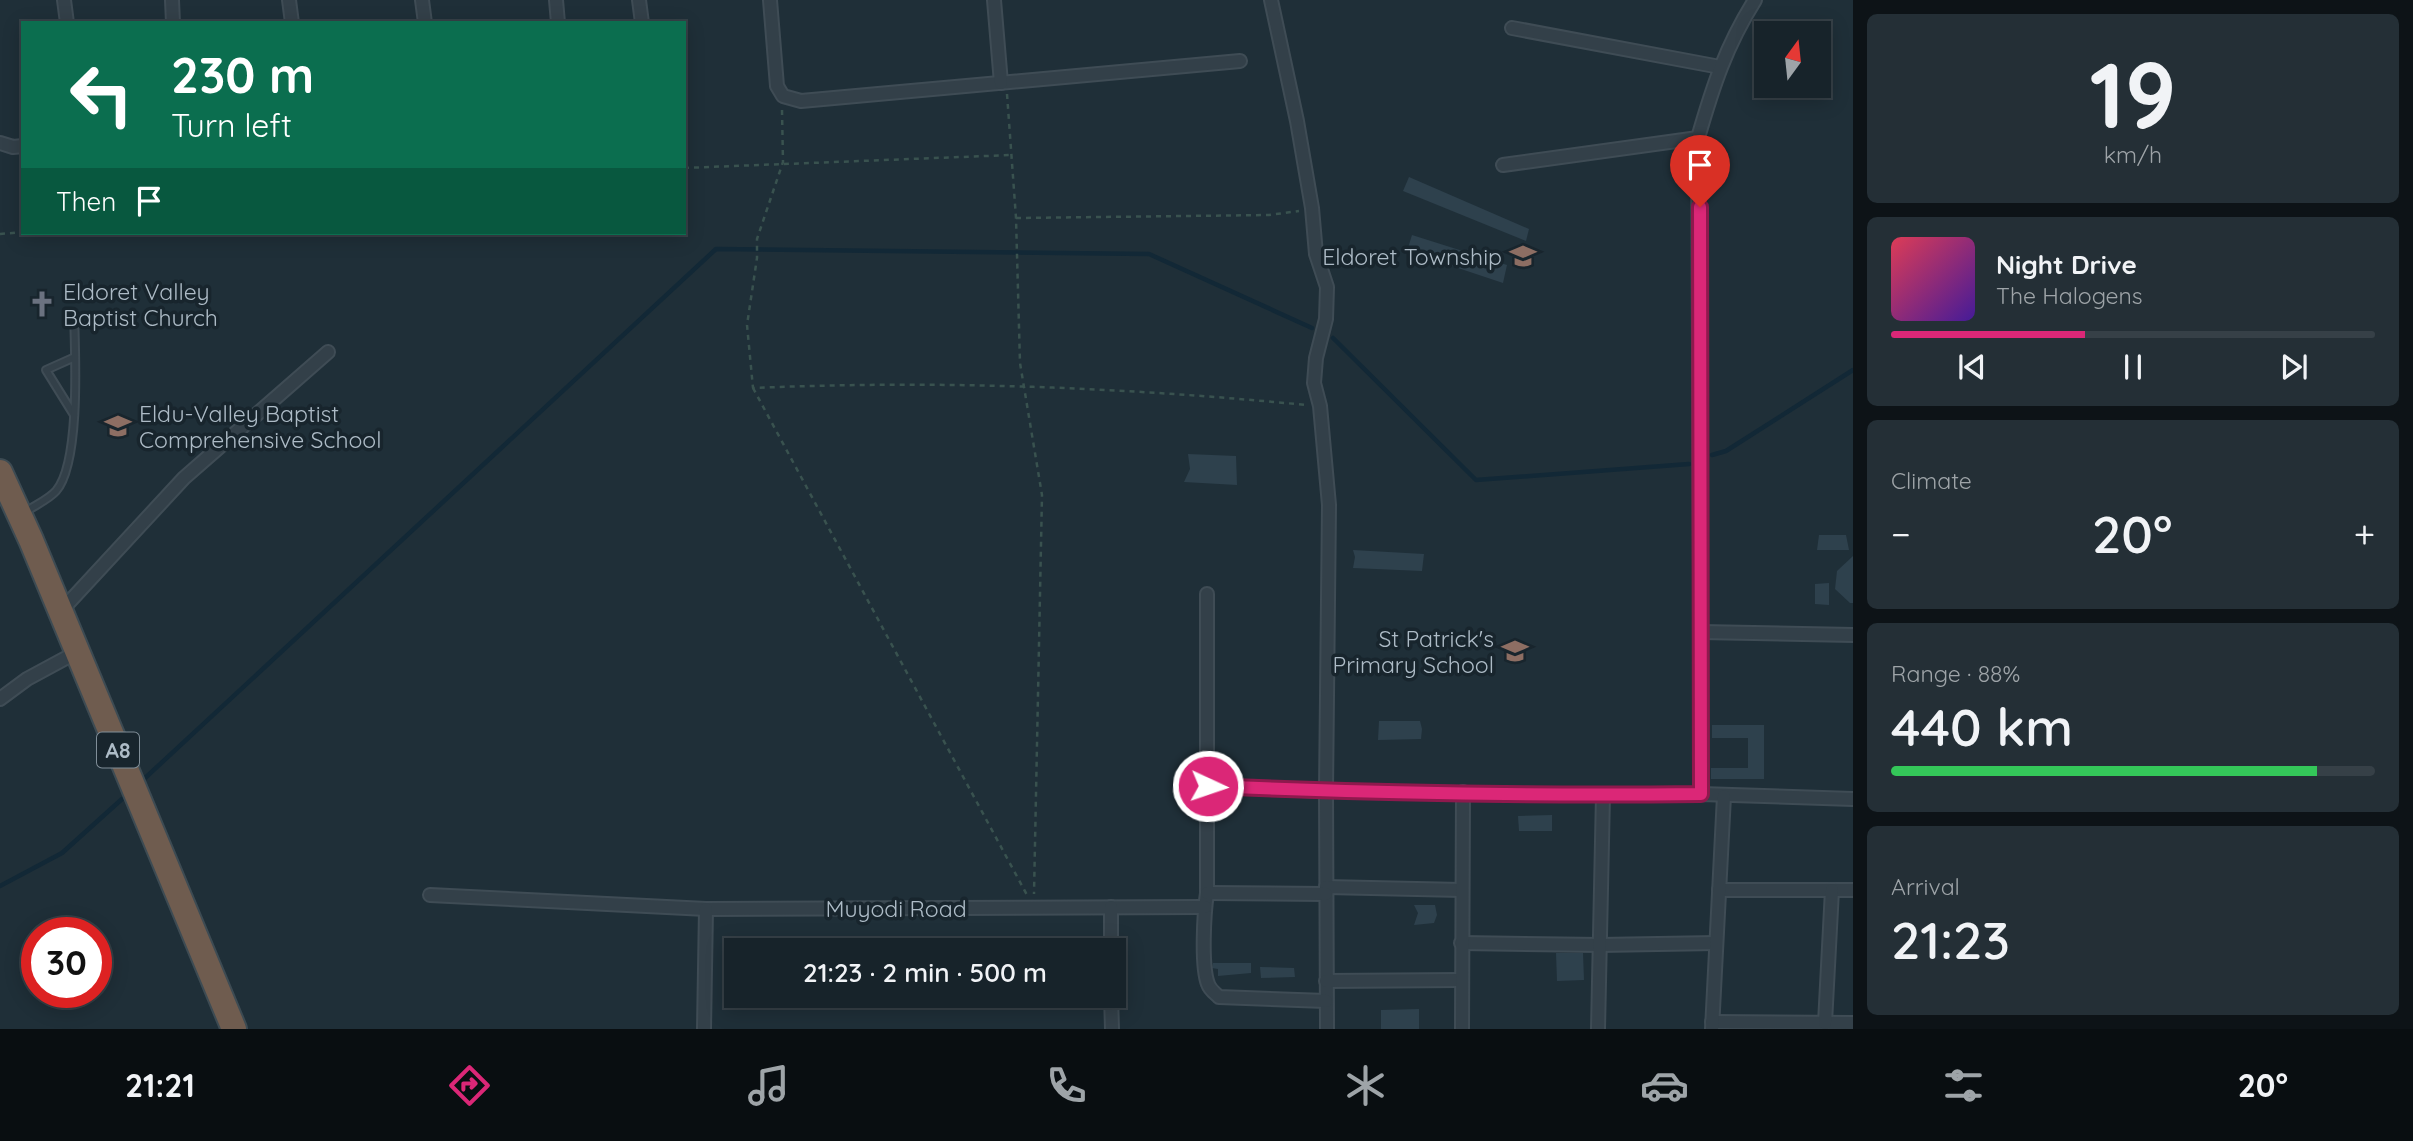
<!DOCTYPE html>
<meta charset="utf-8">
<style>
body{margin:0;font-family:Quicksand,sans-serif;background:#242f36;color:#f1f3f6;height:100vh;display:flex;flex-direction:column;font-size:26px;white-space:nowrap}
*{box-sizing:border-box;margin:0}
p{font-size:23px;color:#9ea4a8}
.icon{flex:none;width:38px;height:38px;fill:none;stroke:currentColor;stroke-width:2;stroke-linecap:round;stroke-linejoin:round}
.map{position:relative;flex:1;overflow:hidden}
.side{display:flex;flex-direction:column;gap:14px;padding:14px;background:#0d1317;width:560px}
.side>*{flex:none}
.top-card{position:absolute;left:21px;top:21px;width:665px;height:214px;border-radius:0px;box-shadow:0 4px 18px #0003,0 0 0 2px #364047;background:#0b6e4f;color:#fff;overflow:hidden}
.needle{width:46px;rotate:15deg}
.controls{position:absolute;left:1754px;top:21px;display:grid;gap:14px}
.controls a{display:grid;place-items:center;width:77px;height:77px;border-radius:0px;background:#17232a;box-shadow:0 4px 18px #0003,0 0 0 2px #364047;font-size:35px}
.speed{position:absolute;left:21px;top:917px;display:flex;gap:14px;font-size:35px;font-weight:700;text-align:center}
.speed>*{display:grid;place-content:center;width:91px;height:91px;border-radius:50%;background:#17232a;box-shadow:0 4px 18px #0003,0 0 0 2px #364047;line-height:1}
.speed .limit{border:10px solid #d22;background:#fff;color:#111}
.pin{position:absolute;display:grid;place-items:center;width:60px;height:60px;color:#fff;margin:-72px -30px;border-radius:50% 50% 50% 0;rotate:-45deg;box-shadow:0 0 7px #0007}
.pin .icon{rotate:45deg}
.me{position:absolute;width:77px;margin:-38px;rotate:93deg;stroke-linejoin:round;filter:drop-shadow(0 0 5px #0008)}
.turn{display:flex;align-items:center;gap:24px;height:147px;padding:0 35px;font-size:32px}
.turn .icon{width:91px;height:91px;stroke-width:2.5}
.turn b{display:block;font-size:49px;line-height:60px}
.then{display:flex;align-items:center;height:66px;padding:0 35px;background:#0003;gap:14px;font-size:26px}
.big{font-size:52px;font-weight:600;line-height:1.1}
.side .widget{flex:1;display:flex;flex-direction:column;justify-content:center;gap:10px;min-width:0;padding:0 24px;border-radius:10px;background:#242f36}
.side .dial{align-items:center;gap:0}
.dial b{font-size:91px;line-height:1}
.song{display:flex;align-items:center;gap:21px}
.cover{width:84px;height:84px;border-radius:10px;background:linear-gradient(135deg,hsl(350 70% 55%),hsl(260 70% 35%))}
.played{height:7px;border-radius:4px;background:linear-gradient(90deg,#db2777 40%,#364047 40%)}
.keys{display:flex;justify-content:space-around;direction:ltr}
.heat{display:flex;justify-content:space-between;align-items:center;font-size:38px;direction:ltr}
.charge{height:10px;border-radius:5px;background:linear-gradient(90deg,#34c759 88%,#364047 0)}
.trip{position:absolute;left:724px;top:938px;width:402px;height:70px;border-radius:0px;background:#17232a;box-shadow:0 4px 18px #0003,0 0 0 2px #364047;font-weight:600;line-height:70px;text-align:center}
.tabs{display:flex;height:112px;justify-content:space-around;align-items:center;background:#090e11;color:#9ea4a8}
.tabs .icon{width:49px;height:49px}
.tabs .selected{color:#db2777}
.tabs b{font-size:32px;color:#f1f3f6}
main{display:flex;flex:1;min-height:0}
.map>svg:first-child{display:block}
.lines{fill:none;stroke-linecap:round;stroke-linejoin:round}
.stream{stroke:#122836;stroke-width:4.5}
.building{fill:#2e414d}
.lane-casing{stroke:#3f4c55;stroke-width:10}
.street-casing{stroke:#3f4c55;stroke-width:16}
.highway-casing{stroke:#3d4b53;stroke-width:28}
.path{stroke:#39524f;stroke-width:2.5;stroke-dasharray:5 5;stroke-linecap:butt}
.lane{stroke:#334049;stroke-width:6}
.street{stroke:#334049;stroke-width:12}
.highway{stroke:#6f5c4f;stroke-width:24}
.route-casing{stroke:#8e194d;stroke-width:18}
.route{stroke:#db2777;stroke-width:12}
.labels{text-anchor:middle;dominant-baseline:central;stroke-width:7;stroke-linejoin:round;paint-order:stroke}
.shield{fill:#18252d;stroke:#808e98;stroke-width:2}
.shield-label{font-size:21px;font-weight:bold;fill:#adbbc6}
.poi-label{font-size:23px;fill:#adbbc6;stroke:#18252d;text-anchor:end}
.street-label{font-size:23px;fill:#adbbc6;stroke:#18252d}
</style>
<main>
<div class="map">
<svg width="1853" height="1029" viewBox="0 0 1853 1029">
<rect width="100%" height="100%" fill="#1f2f38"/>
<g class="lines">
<g class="stream">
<polyline points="1333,338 1476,480 1689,464"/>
<polyline points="1712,455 1726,451 1853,370"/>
<polyline points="144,779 716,249 1149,254 1312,328"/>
<polyline points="0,886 62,853 122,799"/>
</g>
</g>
<g class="building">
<polygon points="1409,177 1529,229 1526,241 1403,191"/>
<polygon points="1412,235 1507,265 1503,283 1407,251"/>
<polygon points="1188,454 1236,456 1237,485 1184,482 1190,469"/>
<polygon points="1819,535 1846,535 1849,550 1817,550"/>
<polygon points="1353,550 1424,554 1422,571 1353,568 1355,557"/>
<polygon points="1853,556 1853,603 1850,603 1835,589 1837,571"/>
<polygon points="1829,583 1829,605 1815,604 1815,584"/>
<polygon points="1379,721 1420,721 1422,729 1421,739 1378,740"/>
<polygon points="1712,725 1764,725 1764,779 1711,779 1711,768 1748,768 1748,738 1712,738"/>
<polygon points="1552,815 1552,831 1519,831 1518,816"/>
<polygon points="1414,905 1435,905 1437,915 1434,923 1414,925 1418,913"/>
<polygon points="1556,953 1583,953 1584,980 1557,981"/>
<polygon points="1213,963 1251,963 1251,973 1218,976 1218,969 1212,968"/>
<polygon points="1260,967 1294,968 1295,977 1261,978"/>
<polygon points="1419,1009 1419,1029 1381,1029 1381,1010"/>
</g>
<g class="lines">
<g class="lane-casing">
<g id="lane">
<polyline points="74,415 46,370 75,357"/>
<path d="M24,513C33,506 48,500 56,491C81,462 75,351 74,313"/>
</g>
</g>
<g class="street-casing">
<g id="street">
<polyline points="64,0 67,23"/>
<polyline points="172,0 173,23"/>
<polyline points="289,0 292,23"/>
<polyline points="422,0 425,23"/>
<polyline points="556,0 558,23"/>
<polyline points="639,0 642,23"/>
<polyline points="770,0 777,86 783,96 801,101 1240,61"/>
<polyline points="994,0 1001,83"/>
<polyline points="1271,0 1297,121 1312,208 1316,254 1327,287 1326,319 1316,358 1314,383 1320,406 1329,505 1326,791 1327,1029"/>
<polyline points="1512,28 1720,67"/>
<polyline points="0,143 13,147 23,146"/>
<polyline points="1503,165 1698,138"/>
<path d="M1207,594V893C1204,913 1201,966 1208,984C1210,990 1215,993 1219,997L1326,1001"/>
<polyline points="60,612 184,478 328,352"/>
<polyline points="1701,632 1853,635"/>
<polyline points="0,699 27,679 77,652"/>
<polyline points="1208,786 1326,791 1603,795 1701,794 1853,799"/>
<path d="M1701,794L1698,138C1713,86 1726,46 1755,0"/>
<polyline points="1326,887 1462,890"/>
<polyline points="1719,890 1853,890"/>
<polyline points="1207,893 1326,894"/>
<polyline points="430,895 706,909 1205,907"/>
<polyline points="1111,907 1111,950"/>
<polyline points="1461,943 1600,945 1716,943"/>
<polyline points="1326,981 1461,980"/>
<polyline points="1111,996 1112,1029"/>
<polyline points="1712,1022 1853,1023"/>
<polyline points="1825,1023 1832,890"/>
<polyline points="704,1029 706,909"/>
<polyline points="1462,1029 1463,792"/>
<polyline points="1598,1029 1603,795"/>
<polyline points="1712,1029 1724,796"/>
</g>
</g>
<g class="highway-casing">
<polyline id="highway" points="0,472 31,540 234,1029"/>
</g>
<g class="path">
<polyline points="1007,94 1016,218 1020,363 1042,495 1034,894"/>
<path d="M782,110L783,162L757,239V258L747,325L753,388C939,380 1121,387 1306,405"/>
<polyline points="684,168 1011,155"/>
<polyline points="1016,218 1269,215 1299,211"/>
<polyline points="0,234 23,232"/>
<polyline points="753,388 1027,895"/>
</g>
<use href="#lane" class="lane"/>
<use href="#street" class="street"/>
<use href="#highway" class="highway"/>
</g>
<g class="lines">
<g class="route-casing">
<path id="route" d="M1208,786C1372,793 1537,796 1701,794L1700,207"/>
</g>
<use href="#route" class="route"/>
</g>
<defs>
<g id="school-bare" transform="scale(2.1)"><path d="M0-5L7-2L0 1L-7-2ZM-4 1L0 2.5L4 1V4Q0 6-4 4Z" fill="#8d6e63" stroke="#18252d" stroke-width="2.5" paint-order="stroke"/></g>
<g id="church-bare" transform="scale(2.1)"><path d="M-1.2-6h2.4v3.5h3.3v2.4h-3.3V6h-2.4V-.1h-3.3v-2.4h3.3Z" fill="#6b7280" stroke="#18252d" stroke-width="2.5" paint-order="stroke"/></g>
</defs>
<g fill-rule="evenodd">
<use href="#school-bare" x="1523" y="256"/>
<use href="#church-bare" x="42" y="304"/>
<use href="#school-bare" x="118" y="426"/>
<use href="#school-bare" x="1515" y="651"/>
</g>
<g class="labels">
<rect class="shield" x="97" y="732.5" width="42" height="35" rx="5"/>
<g class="shield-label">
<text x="118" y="750">A8</text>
</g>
<g class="poi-label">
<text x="1502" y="256">Eldoret Township</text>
<text x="63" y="291" text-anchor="start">Eldoret Valley<tspan x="63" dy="26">Baptist Church</tspan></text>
<text x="139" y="413" text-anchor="start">Eldu-Valley Baptist<tspan x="139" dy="26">Comprehensive School</tspan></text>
<text x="1494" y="638">St Patrick's<tspan x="1494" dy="26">Primary School</tspan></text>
</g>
<g class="street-label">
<text x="896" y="908">Muyodi Road</text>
</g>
</g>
</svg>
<div class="controls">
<a><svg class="needle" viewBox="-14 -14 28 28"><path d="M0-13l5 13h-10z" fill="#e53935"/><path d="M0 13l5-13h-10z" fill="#9ea4a8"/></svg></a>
</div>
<div class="speed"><div class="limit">30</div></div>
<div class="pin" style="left:1700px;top:207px;background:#d93025"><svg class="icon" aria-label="arrive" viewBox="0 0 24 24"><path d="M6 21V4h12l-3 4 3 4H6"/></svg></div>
<svg class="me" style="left:1208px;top:786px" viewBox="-20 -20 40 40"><circle r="17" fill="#db2777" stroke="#fff" stroke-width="3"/><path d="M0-11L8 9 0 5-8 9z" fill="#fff"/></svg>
<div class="trip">21:23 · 2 min · 500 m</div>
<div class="top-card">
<div class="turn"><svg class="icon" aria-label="left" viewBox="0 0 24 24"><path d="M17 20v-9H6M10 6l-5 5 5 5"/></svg><div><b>230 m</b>Turn left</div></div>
<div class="then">Then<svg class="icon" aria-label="arrive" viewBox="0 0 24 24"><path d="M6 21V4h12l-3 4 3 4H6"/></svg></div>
</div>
</div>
<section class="side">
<div class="widget dial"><b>19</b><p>km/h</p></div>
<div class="widget">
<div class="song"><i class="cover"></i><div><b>Night Drive</b><p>The Halogens</p></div></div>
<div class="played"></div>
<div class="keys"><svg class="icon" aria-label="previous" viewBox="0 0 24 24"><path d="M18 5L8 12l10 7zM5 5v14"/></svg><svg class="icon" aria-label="pause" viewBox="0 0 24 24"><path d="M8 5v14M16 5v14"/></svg><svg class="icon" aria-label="next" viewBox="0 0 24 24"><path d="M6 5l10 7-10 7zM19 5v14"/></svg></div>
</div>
<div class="widget"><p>Climate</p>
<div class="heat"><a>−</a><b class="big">20°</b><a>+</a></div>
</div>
<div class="widget"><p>Range · 88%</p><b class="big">440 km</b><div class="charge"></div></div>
<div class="widget"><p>Arrival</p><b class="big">21:23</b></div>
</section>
</main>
<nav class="tabs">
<b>21:21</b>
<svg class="icon selected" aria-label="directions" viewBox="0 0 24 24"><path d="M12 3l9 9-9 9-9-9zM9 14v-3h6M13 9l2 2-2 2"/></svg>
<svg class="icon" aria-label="music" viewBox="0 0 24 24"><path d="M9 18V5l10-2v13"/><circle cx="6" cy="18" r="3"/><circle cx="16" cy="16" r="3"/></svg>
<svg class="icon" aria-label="phone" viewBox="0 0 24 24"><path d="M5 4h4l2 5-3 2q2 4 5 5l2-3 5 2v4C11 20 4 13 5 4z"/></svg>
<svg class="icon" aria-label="climate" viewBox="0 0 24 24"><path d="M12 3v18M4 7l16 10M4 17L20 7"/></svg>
<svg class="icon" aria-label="car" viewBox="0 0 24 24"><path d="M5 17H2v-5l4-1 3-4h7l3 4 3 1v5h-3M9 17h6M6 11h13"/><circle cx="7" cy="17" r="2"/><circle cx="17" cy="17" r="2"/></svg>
<svg class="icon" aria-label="filters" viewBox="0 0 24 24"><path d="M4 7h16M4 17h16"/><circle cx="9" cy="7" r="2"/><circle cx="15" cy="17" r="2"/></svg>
<b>20°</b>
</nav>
